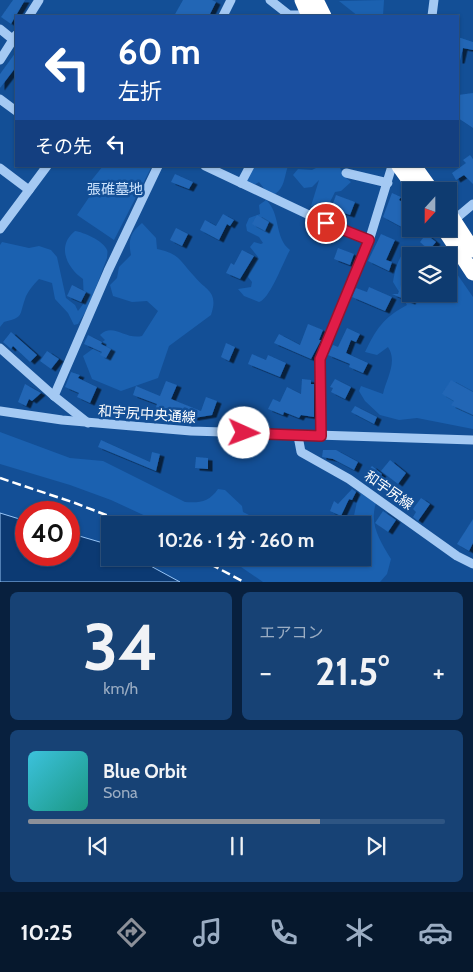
<!DOCTYPE html>
<html lang="ja">
<meta charset="utf-8">
<style>
body{margin:0;font-family:Cabin,"Noto Sans JP",sans-serif;background:#174275;color:#f1f3f6;height:100vh;display:flex;flex-direction:column;font-size:19px;white-space:nowrap}
*{box-sizing:border-box;margin:0}
p{font-size:16px;color:#9badc3}
.icon{flex:none;width:28px;height:28px;fill:none;stroke:currentColor;stroke-width:2;stroke-linecap:round;stroke-linejoin:round}
.map{position:relative;height:582px;overflow:hidden}
.drawer{display:flex;flex-direction:column;gap:10px;padding:10px;background:#08203e;flex:1}
.drawer>*{flex:none}
.banner{position:absolute;left:15px;top:15px;width:444px;height:152px;border-radius:0px;box-shadow:0 1px 4px #0004,0 0 0 1px #2e5583;background:#1a4fa0;color:#fff;overflow:hidden}
.needle{width:32px;rotate:201deg}
.tools{position:absolute;left:402px;top:182px;display:grid;gap:10px}
.tools a{display:grid;place-items:center;width:55px;height:55px;border-radius:0px;background:#0e3b70;box-shadow:0 1px 4px #0004,0 0 0 1px #2e5583;font-size:25px}
.speed{position:absolute;left:15px;top:501px;display:flex;gap:10px;font-size:25px;font-weight:700;text-align:center}
.speed>*{display:grid;place-content:center;width:65px;height:65px;border-radius:50%;background:#0e3b70;box-shadow:0 1px 4px #0004,0 0 0 1px #2e5583;line-height:1}
.speed .limit{border:8px solid #d22;background:#fff;color:#111}
.pin{position:absolute;display:grid;place-items:center;width:42px;height:42px;color:#fff;margin:-21px;border:2px solid #fff;border-radius:50%;box-shadow:0 1px 5px #0007}
.me{position:absolute;width:55px;margin:-28px;rotate:92deg;stroke-linejoin:round;filter:drop-shadow(0 0 4px #0008)}
.turn{display:flex;align-items:center;gap:18px;height:105px;padding:0 20px;font-size:22px}
.turn .icon{width:65px;height:65px;stroke-width:2.5}
.turn b{display:block;font-size:35px;line-height:42px}
.then{display:flex;align-items:center;height:48px;padding:0 20px;background:#0003;gap:10px;font-size:19px}
.big{font-size:38px;font-weight:700;line-height:1.1}
.drawer .tile{flex:1;display:flex;flex-direction:column;justify-content:center;gap:8px;min-width:0;padding:0 18px;border-radius:8px;background:#174275}
.drawer .dial{align-items:center;gap:0}
.dial b{font-size:65px;line-height:1}
.song{display:flex;align-items:center;gap:15px}
.cover{width:60px;height:60px;border-radius:8px;background:linear-gradient(135deg,hsl(190 70% 55%),hsl(170 70% 35%))}
.played{height:5px;border-radius:2px;background:linear-gradient(90deg,#8c9099 70%,#2e5583 70%)}
.keys{display:flex;justify-content:space-around;direction:ltr}
.heat{display:flex;justify-content:space-between;align-items:center;font-size:28px;direction:ltr}
.drawer .tiles{flex:1;display:grid;gap:10px;grid-template-columns:1fr 1fr}
.tile:last-child{grid-column:span 2}
.trip{position:absolute;left:101px;top:516px;width:270px;height:50px;border-radius:0px;background:#0e3b70;box-shadow:0 1px 4px #0004,0 0 0 1px #2e5583;font-weight:700;line-height:50px;text-align:center}
.dock{display:flex;height:80px;justify-content:space-around;align-items:center;background:#06182d;color:#9badc3}
.dock .icon{width:35px;height:35px}
.dock .selected{color:#8c9099}
.dock b{font-size:22px;color:#f1f3f6}
.map>svg:first-child{display:block}
.green{fill:#1b61b0}
.water{fill:#0c3a73;stroke:#96c4f6}
.building{fill:#2166b5;filter:url(#shadow)}
.lines{fill:none;stroke-linecap:round;stroke-linejoin:round}
.minor{stroke:#a4c9f3;stroke-width:9}
.highway{stroke:#fff;stroke-width:15}
.rail{stroke:#fff;stroke-width:2.5;stroke-dasharray:9 4;stroke-linecap:butt}
.route-casing{stroke:#92132f;stroke-width:12}
.route{stroke:#e11d48;stroke-width:9}
.labels{text-anchor:middle;dominant-baseline:central;stroke-width:5;stroke-linejoin:round;paint-order:stroke}
.park-label{font-size:14px;fill:#cce3fd;stroke:#134f96}
.street-label{font-size:14px;fill:#fff;stroke:#134f96}
</style>
<div class="map">
<svg width="473" height="582" viewBox="0 0 473 582">
<defs>
<filter id="shadow"><feDropShadow dx="4.5" dy="2.5" stdDeviation="0" flood-color="#0009"/></filter>
</defs>
<rect width="100%" height="100%" fill="#134f96"/>
<g class="green">
<polygon points="384,0 383,16 358,16 339,1"/>
<polygon points="103,166 152,166 114,240 77,215 92,193 86,187"/>
<path d="M255,166H288C284,177 285,187 275,194L266,191L259,182L254,185L248,183L246,180Z"/>
<polygon points="320,166 339,166 345,177 351,182 341,191 335,192 328,206 311,206 319,180 312,187 304,188 293,175 298,169 312,170"/>
<path d="M266,200C281,213 274,238 290,250C283,262 270,299 259,302L244,296L238,289L251,287L252,282L248,277L250,268L258,257L250,247L254,242L261,244L263,243L259,237L247,231L246,225L249,218L260,214L259,205Z"/>
<path d="M142,223L156,238L157,249C180,254 179,260 194,276C206,291 219,291 211,315L169,346L158,378L121,391L92,379L83,356L105,340L100,335C113,322 125,340 142,336L158,311L147,301L132,302L113,296L110,285L117,278L119,267L131,255C128,240 130,233 142,223Z"/>
<path d="M75,231C83,232 104,241 107,250C108,252 107,255 107,258L89,306L78,324L74,325L68,313L55,299L52,283L39,279C34,284 27,292 25,299C19,316 24,317 4,322L0,327V245L2,242L29,248L39,246L51,250L57,257L66,298L75,305L78,311L84,303L83,279C67,268 56,246 75,231Z"/>
<path d="M415,246L430,256H411V294H449V269L457,274L473,297V429L417,418L399,420L380,415L365,401L359,391L361,386L383,394C386,379 398,362 388,347L377,355L365,352C377,328 383,318 407,305L393,282C395,269 400,248 415,246Z"/>
<path d="M0,432L70,458L103,461L185,502C200,503 209,502 218,489L225,490L242,506L243,512L255,518L264,515L270,525H165L111,500L70,485L0,464Z"/>
<path d="M359,492L376,503C369,524 380,541 391,559L387,574L380,582H263L228,558H362V525H352Z"/>
</g>
<polygon class="water" points="0,513 26,521 26,555 69,555 69,533 110,545 110,558 136,558 180,582 0,582"/>
<g class="building">
<polygon points="13,0 25,0 11,24 1,17"/>
<polygon points="183,0 212,0 216,2 209,16 174,16"/>
<polygon points="458,37 473,42 473,50 463,48 460,61 458,61"/>
<polygon points="16,52 16,67 0,88 0,74"/>
<polygon points="473,93 473,128 458,118 458,95"/>
<polygon points="470,155 473,159 473,184 464,175 456,180 452,173 466,163 463,160"/>
<polygon points="175,174 193,182 189,189 171,182"/>
<polygon points="392,193 401,197 399,200 404,203 405,213 403,218 411,222 411,232 383,217"/>
<polygon points="336,195 355,202 350,215 331,209"/>
<polygon points="223,214 234,220 230,226 227,224 219,240 200,230 205,220 216,226"/>
<polygon points="257,215 269,222 265,231 252,224"/>
<polygon points="176,228 188,234 182,246 170,240"/>
<polygon points="381,234 395,240 386,260 392,262 389,271 368,261"/>
<polygon points="426,234 436,242 429,250 420,242"/>
<polygon points="338,248 354,254 350,265 334,259"/>
<polygon points="242,250 254,256 240,279 226,273 231,263 234,265"/>
<polygon points="72,285 86,292 81,302 67,296"/>
<polygon points="401,285 411,289 411,294 413,294 411,302 392,294 398,294"/>
<polygon points="369,287 392,297 385,311 352,297 356,288 367,292"/>
<polygon points="308,324 323,330 319,340 321,340 311,359 274,343 279,334 300,345"/>
<polygon points="347,328 360,334 356,342 351,340 346,353 368,363 363,373 349,367 350,364 328,355 333,345 338,347"/>
<polygon points="11,332 37,355 30,362 13,346 11,349 3,342"/>
<polygon points="88,335 102,342 101,344 111,349 106,358 100,355 102,352 84,344"/>
<polygon points="226,343 235,347 229,361 221,357"/>
<polygon points="47,351 59,359 51,369 40,361"/>
<polygon points="252,354 266,360 268,355 286,363 280,377 248,364"/>
<polygon points="71,372 80,375 78,378 97,387 90,403 77,397 79,393 65,387"/>
<polygon points="302,379 311,380 311,384 314,384 314,417 301,415 299,418 284,412 283,415 268,409 273,399 280,402 287,387 301,394"/>
<polygon points="335,379 351,387 345,399 331,392 333,388 330,387"/>
<polygon points="451,380 473,392 473,415 451,405 454,401 442,394"/>
<polygon points="166,381 177,385 171,399 201,411 206,397 217,401 212,415 194,418 170,409 168,414 161,412 155,410 157,404 133,395 136,386 160,396"/>
<polygon points="25,384 41,393 32,401 29,399 26,406 18,402"/>
<polygon points="355,406 377,417 374,424 351,412"/>
<polygon points="101,440 150,462 152,452 160,454 156,471 98,447"/>
<polygon points="323,450 336,450 358,462 354,470 333,459 322,457"/>
<polygon points="196,457 208,458 208,469 195,468"/>
<polygon points="390,460 406,473 398,484 381,471"/>
<polygon points="372,466 382,474 374,483 364,475"/>
<polygon points="352,489 356,492 352,500 349,499 341,516 330,511 334,501 338,504"/>
<polygon points="421,498 430,504 418,521 413,517 416,512 413,509"/>
<polygon points="383,511 396,520 388,532 375,523"/>
<polygon points="473,519 473,543 469,551 457,544"/>
</g>
<g class="lines">
<g class="minor">
<polyline points="270,0 289,15 308,15"/>
<polyline points="29,16 39,0"/>
<polyline points="223,16 231,0"/>
<polyline points="432,16 434,0"/>
<polyline points="0,29 16,42"/>
<polyline points="0,60 16,35"/>
<polyline points="0,99 16,111"/>
<polyline points="205,166 326,223 369,241"/>
<polyline points="0,168 29,190"/>
<polyline points="346,173 388,183"/>
<polyline points="241,183 250,166"/>
<polyline points="454,220 473,204"/>
<polyline points="0,229 47,166"/>
<polyline points="0,348 54,396 88,423"/>
<polyline points="54,396 108,271 158,166"/>
<polyline points="0,411 62,420 191,431 473,440"/>
<polyline points="298,436 301,452 349,479 457,556 473,564"/>
<polyline points="321,436 320,359 369,241 392,166"/>
</g>
<g class="highway">
<polyline points="302,0 309,16"/>
<polyline points="316,0 324,16"/>
<polyline points="399,166 417,191"/>
<polyline points="414,166 432,191"/>
<polyline points="449,213 473,250"/>
<polyline points="444,229 473,273"/>
</g>
<g class="rail">
<polyline points="0,478 75,503 132,525"/>
<polyline points="199,558 244,582"/>
</g>
</g>
<g class="lines">
<g class="route-casing">
<polyline id="route" points="244,433 321,436 320,359 369,240 326,223"/>
</g>
<use href="#route" class="route"/>
</g>
<g class="labels">
<g class="park-label">
<text x="115" y="189">張碓墓地</text>
</g>
<g class="street-label">
<text transform="translate(147 414) rotate(4)">和宇尻中央通線</text>
<text transform="translate(389 490) rotate(35)">和宇尻線</text>
</g>
</g>
</svg>
<div class="tools">
<a><svg class="needle" viewBox="-14 -14 28 28"><path d="M0-13l5 13h-10z" fill="#e53935"/><path d="M0 13l5-13h-10z" fill="#9badc3"/></svg></a>
<a><svg class="icon" aria-label="layers" viewBox="0 0 24 24"><path d="M12 4l9 5-9 5-9-5zM3 14l9 5 9-5"/></svg></a>
</div>
<div class="speed"><div class="limit">40</div></div>
<div class="pin" style="left:326px;top:223px;background:#d93025"><svg class="icon" aria-label="arrive" viewBox="0 0 24 24"><path d="M6 21V4h12l-3 4 3 4H6"/></svg></div>
<svg class="me" style="left:244px;top:433px" viewBox="-20 -20 40 40"><circle r="19" fill="#fff"/><path d="M0-13L10 11 0 6-10 11z" fill="#e11d48"/></svg>
<div class="trip">10:26 · 1 分 · 260 m</div>
<div class="banner">
<div class="turn"><svg class="icon" aria-label="left" viewBox="0 0 24 24"><path d="M17 20v-9H6M10 6l-5 5 5 5"/></svg><div><b>60 m</b>左折</div></div>
<div class="then">その先<svg class="icon" aria-label="left" viewBox="0 0 24 24"><path d="M17 20v-9H6M10 6l-5 5 5 5"/></svg></div>
</div>
</div>
<section class="drawer">
<div class="tiles">
<div class="tile dial"><b>34</b><p>km/h</p></div>
<div class="tile"><p>エアコン</p>
<div class="heat"><a>−</a><b class="big">21.5°</b><a>+</a></div>
</div>
<div class="tile">
<div class="song"><i class="cover"></i><div><b>Blue Orbit</b><p>Sona</p></div></div>
<div class="played"></div>
<div class="keys"><svg class="icon" aria-label="previous" viewBox="0 0 24 24"><path d="M18 5L8 12l10 7zM5 5v14"/></svg><svg class="icon" aria-label="pause" viewBox="0 0 24 24"><path d="M8 5v14M16 5v14"/></svg><svg class="icon" aria-label="next" viewBox="0 0 24 24"><path d="M6 5l10 7-10 7zM19 5v14"/></svg></div>
</div>
</div>
</section>
<nav class="dock">
<b>10:25</b>
<svg class="icon selected" aria-label="directions" viewBox="0 0 24 24"><path d="M12 3l9 9-9 9-9-9zM9 14v-3h6M13 9l2 2-2 2"/></svg>
<svg class="icon" aria-label="music" viewBox="0 0 24 24"><path d="M9 18V5l10-2v13"/><circle cx="6" cy="18" r="3"/><circle cx="16" cy="16" r="3"/></svg>
<svg class="icon" aria-label="phone" viewBox="0 0 24 24"><path d="M5 4h4l2 5-3 2q2 4 5 5l2-3 5 2v4C11 20 4 13 5 4z"/></svg>
<svg class="icon" aria-label="climate" viewBox="0 0 24 24"><path d="M12 3v18M4 7l16 10M4 17L20 7"/></svg>
<svg class="icon" aria-label="car" viewBox="0 0 24 24"><path d="M5 17H2v-5l4-1 3-4h7l3 4 3 1v5h-3M9 17h6M6 11h13"/><circle cx="7" cy="17" r="2"/><circle cx="17" cy="17" r="2"/></svg>
</nav>
